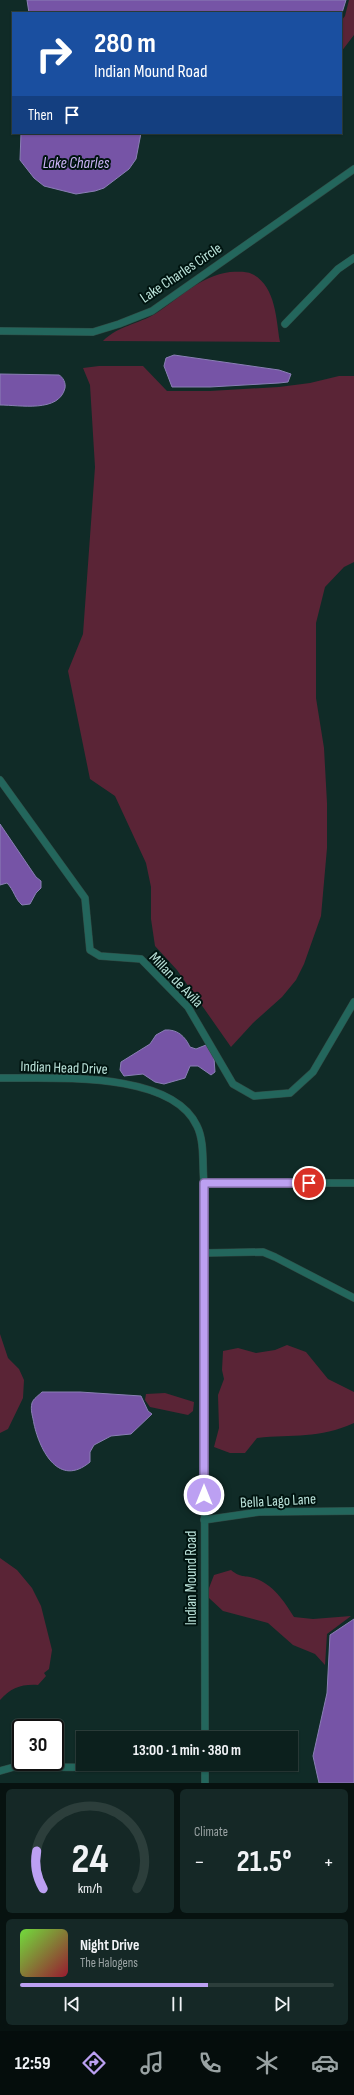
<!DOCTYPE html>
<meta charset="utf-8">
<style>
body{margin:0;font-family:"Sofia Sans Condensed",sans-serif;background:#152826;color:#f1f3f6;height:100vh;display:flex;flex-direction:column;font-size:15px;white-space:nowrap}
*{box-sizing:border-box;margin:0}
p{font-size:13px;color:#9aa3a4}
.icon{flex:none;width:22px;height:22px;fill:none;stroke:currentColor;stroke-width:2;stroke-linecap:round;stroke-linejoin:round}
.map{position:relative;height:1783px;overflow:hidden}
.details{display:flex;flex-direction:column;gap:6px;padding:6px;background:#071210;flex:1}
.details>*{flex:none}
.guide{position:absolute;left:12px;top:12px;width:330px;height:122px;border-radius:0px;box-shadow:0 1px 3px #0004,0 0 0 1px #2c3e3b;background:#1a4fa0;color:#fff;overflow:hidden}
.speed{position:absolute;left:12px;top:1719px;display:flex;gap:8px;font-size:20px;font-weight:700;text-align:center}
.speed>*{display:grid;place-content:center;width:52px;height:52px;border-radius:50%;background:#0c201d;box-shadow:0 1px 3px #0004,0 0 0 1px #2c3e3b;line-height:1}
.speed .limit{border:2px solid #111;border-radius:6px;background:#fff;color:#111}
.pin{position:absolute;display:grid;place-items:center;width:34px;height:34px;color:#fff;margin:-17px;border:2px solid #fff;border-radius:50%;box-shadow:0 1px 4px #0007}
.me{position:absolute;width:44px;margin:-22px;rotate:0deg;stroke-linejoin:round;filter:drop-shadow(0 0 3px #0008)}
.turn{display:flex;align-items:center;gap:14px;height:84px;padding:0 16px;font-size:18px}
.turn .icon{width:52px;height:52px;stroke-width:2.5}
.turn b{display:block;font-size:28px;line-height:34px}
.then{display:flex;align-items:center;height:38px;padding:0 16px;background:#0003;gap:8px;font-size:15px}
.big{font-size:30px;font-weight:700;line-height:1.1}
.details .card{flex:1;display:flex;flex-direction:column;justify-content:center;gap:6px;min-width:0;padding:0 14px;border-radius:6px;background:#152826}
.details .dial{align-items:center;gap:0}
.dial svg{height:104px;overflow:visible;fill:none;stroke:#2c3e3b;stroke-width:7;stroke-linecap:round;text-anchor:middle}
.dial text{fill:#f1f3f6;stroke:none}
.song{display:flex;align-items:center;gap:12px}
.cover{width:48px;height:48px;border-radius:6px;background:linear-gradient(135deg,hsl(100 70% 55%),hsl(350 70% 35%))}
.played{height:4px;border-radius:2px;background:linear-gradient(90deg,#bca0f2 60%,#2c3e3b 60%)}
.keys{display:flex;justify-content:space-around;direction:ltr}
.heat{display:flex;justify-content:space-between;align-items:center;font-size:22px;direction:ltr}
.details .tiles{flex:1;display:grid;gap:6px;grid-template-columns:1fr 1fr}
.card:last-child{grid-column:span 2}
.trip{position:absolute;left:76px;top:1731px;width:222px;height:40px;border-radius:0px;background:#0c201d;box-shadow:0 1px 3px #0004,0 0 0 1px #2c3e3b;font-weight:700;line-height:40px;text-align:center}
.menu{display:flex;height:64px;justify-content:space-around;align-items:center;background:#050d0c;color:#9aa3a4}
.menu .icon{width:28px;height:28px}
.menu .on{color:#bca0f2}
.menu b{font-size:18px;color:#f1f3f6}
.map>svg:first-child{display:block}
.green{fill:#5a2436}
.water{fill:#7654a6;stroke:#8a7fb5}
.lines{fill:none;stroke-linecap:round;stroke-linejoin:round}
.street-casing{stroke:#304a44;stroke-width:8}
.street{stroke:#23665c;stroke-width:7}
.route-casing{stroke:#7a689d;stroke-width:10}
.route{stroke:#bca0f2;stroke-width:7}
.labels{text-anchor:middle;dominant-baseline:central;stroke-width:4;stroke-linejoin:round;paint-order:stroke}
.street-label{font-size:15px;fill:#bae2d9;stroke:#001410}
.water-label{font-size:16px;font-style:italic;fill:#cab2f5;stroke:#001410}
</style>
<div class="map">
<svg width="354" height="1783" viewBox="0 0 354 1783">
<rect width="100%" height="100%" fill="#102b27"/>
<g class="green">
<polygon points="349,0 354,0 354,35 341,52 341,21 345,16"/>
<path d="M230,272C237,272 246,271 252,274C276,286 276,319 280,342L103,341C118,326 138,324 155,314C180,298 200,276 230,272Z"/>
<polygon points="99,366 143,366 167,391 210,391 279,387 310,383 339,376 354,376 354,562 344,567 325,587 316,623 316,698 324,748 327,803 327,848 321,916 304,964 296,980 282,997 253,1023 231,1047 177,970 155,946 151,919 151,887 146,863 115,796 90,779 68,671 83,634 95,467 90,385 83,368"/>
<polygon points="0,1334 8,1358 19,1369 24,1380 23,1398 8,1429 0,1433"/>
<path d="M287,1345L306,1352L328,1379L354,1392V1423C319,1439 293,1434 257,1438L245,1453H230L214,1447L219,1428L218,1395L224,1379L222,1370L223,1351L238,1348L256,1353L275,1350Z"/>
<polygon points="165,1393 194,1402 193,1411 188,1415 150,1407 145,1400 146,1394"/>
<path d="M0,1558L17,1570L32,1588L41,1606L52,1650L49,1669L44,1673L46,1676L38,1685C21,1684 11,1688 0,1700Z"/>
<path d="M231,1570C241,1578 243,1575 254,1578C273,1584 284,1601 294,1617L313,1619L351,1616L327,1634L325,1665L315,1654L293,1645L268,1623L223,1611L209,1598V1588L214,1575Z"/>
</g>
<g class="water">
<polygon points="27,0 346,0 341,16 341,13 29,13"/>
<polygon points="21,133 141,133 136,159 129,169 104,188 95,191 76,194 44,186 34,178 20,160"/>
<polygon points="174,355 279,370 291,374 288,382 279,383 210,387 172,387 164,366 166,358"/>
<path d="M0,374L59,375C63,377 66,383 65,388C59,413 20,405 0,405Z"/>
<path d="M0,824L36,877L41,881V888L36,893L30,904L22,905C15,899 14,890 7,883L0,885Z"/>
<path d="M165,1030C177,1029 185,1036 190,1047L196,1049L206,1045L214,1058L215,1072L211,1075L198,1066H190L185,1078L164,1084L155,1082L143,1074L124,1076L120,1070L121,1062L150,1044L156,1035Z"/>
<path d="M42,1392H80L141,1396L148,1411L152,1414L131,1434L111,1436L94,1445L90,1452V1462C59,1488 40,1451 34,1424C33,1417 30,1410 32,1403C33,1399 39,1395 42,1392Z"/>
<polygon points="354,1619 354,1783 319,1783 313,1756 327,1693 330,1635"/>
</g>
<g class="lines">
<g class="street-casing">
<g id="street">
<polyline points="285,324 338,269 354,258"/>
<polyline points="0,331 93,332 119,324 152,311 354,169"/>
<polyline points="0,780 85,898 90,950 100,956 141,959 188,1007 233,1084 254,1096 290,1093 313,1072 354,1002"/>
<path d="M0,1078C53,1079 171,1070 197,1126C205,1142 202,1166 204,1183L205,1738"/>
<polyline points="204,1183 354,1183"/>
<polyline points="204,1253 263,1252 275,1257 354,1298"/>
<polyline points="204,1520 259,1512 354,1511"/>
<polyline points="205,1764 205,1783"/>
<polyline points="0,1771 14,1767 205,1768"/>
</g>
</g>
<use href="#street" class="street"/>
</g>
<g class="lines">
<g class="route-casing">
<polyline id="route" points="204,1495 204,1183 309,1183"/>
</g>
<use href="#route" class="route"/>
</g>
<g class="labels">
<g class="street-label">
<text transform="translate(181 273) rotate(-34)">Lake Charles Circle</text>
<text transform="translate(176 980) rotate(46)">Millan de Avila</text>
<text transform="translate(64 1068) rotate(2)">Indian Head Drive</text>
<text transform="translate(278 1501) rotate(-3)">Bella Lago Lane</text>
<text transform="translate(191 1578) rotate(-90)">Indian Mound Road</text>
</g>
<g class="water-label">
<text x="76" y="163">Lake Charles</text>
</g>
</g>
</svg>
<div class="speed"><div class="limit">30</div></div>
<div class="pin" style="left:309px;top:1183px;background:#d93025"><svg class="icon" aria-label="arrive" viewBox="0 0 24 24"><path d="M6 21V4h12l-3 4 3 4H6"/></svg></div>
<svg class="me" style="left:204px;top:1495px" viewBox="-20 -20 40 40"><circle r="17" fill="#bca0f2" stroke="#fff" stroke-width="3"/><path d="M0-11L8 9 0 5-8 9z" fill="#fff"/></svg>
<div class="trip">13:00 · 1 min · 380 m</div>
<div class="guide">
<div class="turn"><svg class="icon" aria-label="right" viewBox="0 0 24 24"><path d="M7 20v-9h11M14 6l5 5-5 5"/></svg><div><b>280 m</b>Indian Mound Road</div></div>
<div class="then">Then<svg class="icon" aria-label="arrive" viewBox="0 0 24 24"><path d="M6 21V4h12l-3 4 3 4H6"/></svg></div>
</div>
</div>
<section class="details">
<div class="tiles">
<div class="card dial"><svg viewBox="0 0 100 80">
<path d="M14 69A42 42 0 1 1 86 69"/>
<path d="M14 69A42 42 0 0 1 9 40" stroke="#bca0f2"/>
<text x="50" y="56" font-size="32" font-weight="700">24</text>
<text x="50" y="72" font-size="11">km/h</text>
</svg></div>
<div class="card"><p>Climate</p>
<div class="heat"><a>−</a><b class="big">21.5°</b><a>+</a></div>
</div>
<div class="card">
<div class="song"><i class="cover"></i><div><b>Night Drive</b><p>The Halogens</p></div></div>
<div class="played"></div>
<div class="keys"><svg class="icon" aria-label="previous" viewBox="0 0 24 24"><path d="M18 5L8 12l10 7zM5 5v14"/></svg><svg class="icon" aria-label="pause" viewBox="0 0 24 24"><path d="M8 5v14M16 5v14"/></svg><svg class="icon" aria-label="next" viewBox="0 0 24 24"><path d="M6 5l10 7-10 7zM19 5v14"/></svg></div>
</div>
</div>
</section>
<nav class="menu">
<b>12:59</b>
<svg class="icon on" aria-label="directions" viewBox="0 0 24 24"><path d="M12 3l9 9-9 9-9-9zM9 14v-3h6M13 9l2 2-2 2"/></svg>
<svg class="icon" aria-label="music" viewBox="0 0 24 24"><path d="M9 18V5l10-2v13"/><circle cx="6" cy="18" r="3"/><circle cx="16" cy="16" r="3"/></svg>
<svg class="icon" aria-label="phone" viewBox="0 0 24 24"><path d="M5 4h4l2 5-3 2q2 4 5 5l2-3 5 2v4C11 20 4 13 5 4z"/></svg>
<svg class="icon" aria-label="climate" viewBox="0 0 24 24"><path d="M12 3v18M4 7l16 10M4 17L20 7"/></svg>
<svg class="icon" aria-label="car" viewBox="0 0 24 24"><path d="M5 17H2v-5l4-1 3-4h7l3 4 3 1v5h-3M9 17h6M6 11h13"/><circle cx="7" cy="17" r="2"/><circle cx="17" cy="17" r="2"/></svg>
</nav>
